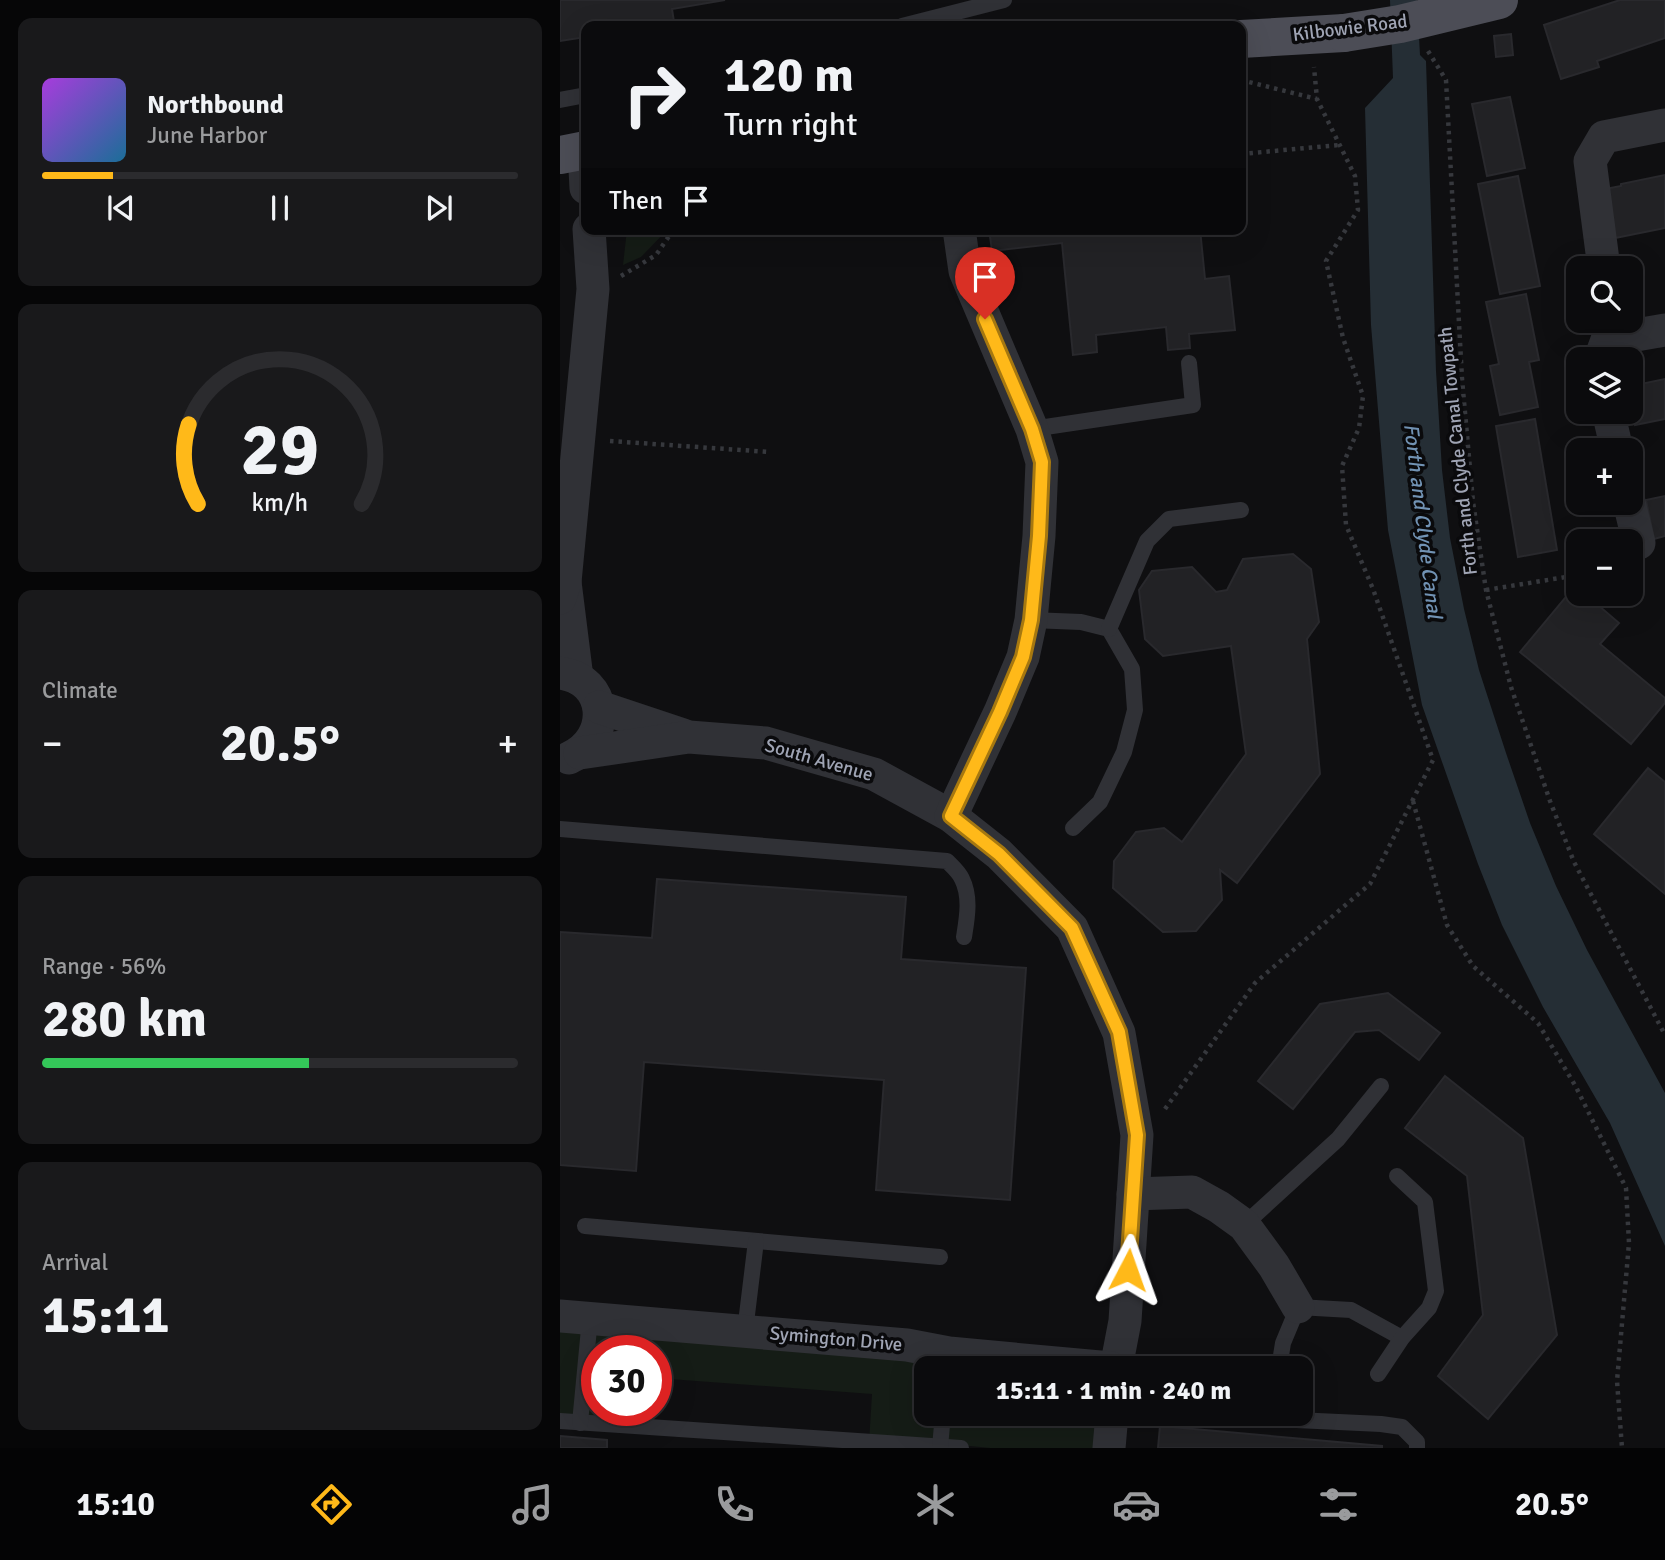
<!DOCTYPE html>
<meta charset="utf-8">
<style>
body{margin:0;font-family:Signika,sans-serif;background:#19191b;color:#f1f3f6;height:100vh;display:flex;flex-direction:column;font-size:26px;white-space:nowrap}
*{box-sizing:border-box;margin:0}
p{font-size:23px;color:#9a9b9d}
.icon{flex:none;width:38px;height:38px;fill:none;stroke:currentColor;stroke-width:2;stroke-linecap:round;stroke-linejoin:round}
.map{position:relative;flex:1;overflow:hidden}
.panel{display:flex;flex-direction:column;gap:18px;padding:18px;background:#060607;width:560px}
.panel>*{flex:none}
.guide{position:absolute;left:21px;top:21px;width:665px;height:214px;border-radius:14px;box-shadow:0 7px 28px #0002,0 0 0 2px #2b2b2e;background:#0b0b0d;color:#f1f3f6;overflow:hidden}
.tools{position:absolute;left:1006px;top:256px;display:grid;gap:14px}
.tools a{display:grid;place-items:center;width:77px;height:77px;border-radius:14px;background:#0b0b0d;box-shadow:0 7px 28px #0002,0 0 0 2px #2b2b2e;font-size:35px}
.speed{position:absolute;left:21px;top:1335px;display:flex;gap:14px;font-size:35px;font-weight:700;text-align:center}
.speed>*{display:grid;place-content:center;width:91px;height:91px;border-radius:50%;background:#0b0b0d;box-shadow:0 7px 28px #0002,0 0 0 2px #2b2b2e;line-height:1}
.speed .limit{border:10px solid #d22;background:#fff;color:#111}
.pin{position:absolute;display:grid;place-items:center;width:60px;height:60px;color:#fff;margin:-72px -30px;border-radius:50% 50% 50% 0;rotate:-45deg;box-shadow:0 0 7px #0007}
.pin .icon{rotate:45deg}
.me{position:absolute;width:77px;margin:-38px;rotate:4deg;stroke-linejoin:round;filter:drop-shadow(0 0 5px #0008)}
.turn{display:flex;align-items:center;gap:24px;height:147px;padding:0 28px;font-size:32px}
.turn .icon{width:91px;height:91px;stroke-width:2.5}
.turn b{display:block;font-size:49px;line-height:60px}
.then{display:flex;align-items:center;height:66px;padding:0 28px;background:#0003;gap:14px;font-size:26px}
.big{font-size:52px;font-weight:700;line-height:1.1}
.panel .widget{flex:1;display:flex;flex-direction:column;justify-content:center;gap:10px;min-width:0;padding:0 24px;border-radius:14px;background:#19191b}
.panel .dial{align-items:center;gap:0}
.dial svg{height:182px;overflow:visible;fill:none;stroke:#2b2b2e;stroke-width:7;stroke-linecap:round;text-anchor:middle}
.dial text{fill:#f1f3f6;stroke:none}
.song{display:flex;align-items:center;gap:21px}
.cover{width:84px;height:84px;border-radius:10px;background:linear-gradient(135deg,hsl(280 70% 55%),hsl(200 70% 35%))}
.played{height:7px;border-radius:4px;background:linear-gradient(90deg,#ffb919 15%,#2b2b2e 15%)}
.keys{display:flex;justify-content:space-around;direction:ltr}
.heat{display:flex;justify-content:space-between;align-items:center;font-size:38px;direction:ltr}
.charge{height:10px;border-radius:5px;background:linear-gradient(90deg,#34c759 56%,#2b2b2e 0)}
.trip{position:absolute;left:354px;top:1356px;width:399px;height:70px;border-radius:14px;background:#0b0b0d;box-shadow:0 7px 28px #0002,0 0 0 2px #2b2b2e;font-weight:700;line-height:70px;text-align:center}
.menu{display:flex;height:112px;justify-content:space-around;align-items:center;background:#040405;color:#9a9b9d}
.menu .icon{width:49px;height:49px}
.menu .active{color:#ffb919}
.menu b{font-size:32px;color:#f1f3f6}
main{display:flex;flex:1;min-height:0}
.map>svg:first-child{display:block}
.green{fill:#151c16}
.water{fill:#252e35}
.building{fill:#222225;stroke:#29292d;stroke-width:2}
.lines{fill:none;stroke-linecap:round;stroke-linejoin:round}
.path{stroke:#36383d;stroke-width:4.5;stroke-dasharray:3.5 5;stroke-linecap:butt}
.lane{stroke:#303136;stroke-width:16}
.street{stroke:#303136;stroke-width:33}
.primary{stroke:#4c4d56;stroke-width:38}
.primary-bridge{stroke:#4c4d56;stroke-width:38}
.route-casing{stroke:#a67810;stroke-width:18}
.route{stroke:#ffb919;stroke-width:12}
.labels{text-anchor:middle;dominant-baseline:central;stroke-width:7;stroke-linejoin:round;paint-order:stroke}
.street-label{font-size:19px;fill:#9fa4b4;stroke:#0a0a0c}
.water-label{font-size:21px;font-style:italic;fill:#7192b3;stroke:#0a0a0c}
</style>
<main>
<section class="panel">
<div class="widget">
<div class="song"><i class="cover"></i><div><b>Northbound</b><p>June Harbor</p></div></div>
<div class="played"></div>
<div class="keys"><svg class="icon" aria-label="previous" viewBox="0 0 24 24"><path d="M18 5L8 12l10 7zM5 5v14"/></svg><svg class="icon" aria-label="pause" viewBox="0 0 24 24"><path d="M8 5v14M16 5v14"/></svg><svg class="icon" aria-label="next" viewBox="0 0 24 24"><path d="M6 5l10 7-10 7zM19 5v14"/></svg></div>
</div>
<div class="widget dial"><svg viewBox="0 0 100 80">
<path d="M14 69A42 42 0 1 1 86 69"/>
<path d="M14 69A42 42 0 0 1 10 34" stroke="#ffb919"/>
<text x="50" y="56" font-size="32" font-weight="700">29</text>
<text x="50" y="72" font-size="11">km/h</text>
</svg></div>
<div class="widget"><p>Climate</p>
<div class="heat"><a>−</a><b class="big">20.5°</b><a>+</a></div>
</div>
<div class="widget"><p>Range · 56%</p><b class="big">280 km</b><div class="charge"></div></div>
<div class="widget"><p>Arrival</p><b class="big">15:11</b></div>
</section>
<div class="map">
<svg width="1105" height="1448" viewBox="0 0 1105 1448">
<rect width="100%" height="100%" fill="#0f0f11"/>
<g class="green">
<polygon points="67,229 108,229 81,257 63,265"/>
<polygon points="0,1316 551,1368 366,1368 366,1414 552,1414 549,1448 430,1448 380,1443 309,1443 312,1394 96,1378 96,1351 37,1351 37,1410 83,1411 82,1426 0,1421"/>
</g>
<polygon class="water" points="830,0 857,0 860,55 866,61 876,371 882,470 890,538 904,609 919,670 946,753 970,823 996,886 1027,950 1105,1093 1105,1246 1050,1123 983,1007 942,925 918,864 862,705 828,530 811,325 805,108 833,78"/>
<g class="building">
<polygon points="0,0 165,0 112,9 114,22 88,26 26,26 26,37 0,41"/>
<polygon points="1060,0 1105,0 1105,38 1037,61 1039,67 1001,79 984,25"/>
<polygon points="951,34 953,55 936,57 934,36"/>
<polygon points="950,97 965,168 927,176 912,104"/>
<polygon points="1105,175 1105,228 1055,238 1045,189 1061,186 1061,184"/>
<polygon points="958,176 980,286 940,294 918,184"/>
<polygon points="429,229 640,229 645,279 669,276 675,330 629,334 630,348 608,350 606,327 536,335 537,352 513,355 502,243 432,251"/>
<polygon points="966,294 979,360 969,362 978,407 940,415 930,366 939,364 926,302"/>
<polygon points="1105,379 1105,419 1075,425 1071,403 1071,386"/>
<polygon points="975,419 997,550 958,557 936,426"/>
<polygon points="1105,496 1105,536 1094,539 1086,500"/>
<polygon points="733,554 751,569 759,622 747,639 760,774 677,883 660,870 662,900 636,931 603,932 553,888 554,861 576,832 604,828 622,842 686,754 671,646 603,656 585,639 579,590 592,571 632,567 656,592 667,590 683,559"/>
<polygon points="1015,586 1018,589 1018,593 1024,593 1059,623 1040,644 1105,698 1105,703 1071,744 960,652"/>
<polygon points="1088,768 1105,782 1105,894 1034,834"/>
<polygon points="97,879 346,897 341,959 466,968 450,1200 316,1190 324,1080 84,1062 76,1171 0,1165 0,932 92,938"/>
<polygon points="828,993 880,1033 859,1060 819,1030 795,1032 733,1109 698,1081 760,1004"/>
<polygon points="885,1076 963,1138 997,1335 928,1419 878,1376 923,1315 907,1176 845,1128"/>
<polygon points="600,1426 822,1446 822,1448 598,1448"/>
<polygon points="0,1436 47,1440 47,1448 0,1448"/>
</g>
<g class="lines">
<g class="path">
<polyline points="868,51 886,80 902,379 913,502 926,590 951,687 990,801 1014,862 1105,1035"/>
<polyline points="681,80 757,99"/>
<polyline points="681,154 779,145"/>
<polyline points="61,276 96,255 114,229"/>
<polyline points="50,441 210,452"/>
<polyline points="926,590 1018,575"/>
<polyline points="853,801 887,925 913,966 978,1023 1016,1087 1066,1188 1069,1243 1057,1381 1062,1448"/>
<polyline points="605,1109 695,983 810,884 873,760 813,589 786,525 782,466 799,428 803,396 783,338 766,261 798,210 795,176 757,99 754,67"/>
</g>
<g class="lane">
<polyline points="342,26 444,0"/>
<polyline points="0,100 26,95"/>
<polyline points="472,429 633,405 629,363"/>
<polyline points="471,620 521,622 549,629 572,669 575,710 564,752 540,802 513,828"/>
<polyline points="549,629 587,541 609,519 681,510"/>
<path d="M0,829L387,861C392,866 399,872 402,879C411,897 407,918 404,937"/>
<polyline points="684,1225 778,1139 821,1086"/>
<polyline points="25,1226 380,1257"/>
<polyline points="185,1331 196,1241"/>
<polyline points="719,1368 723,1343 738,1307 791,1310 842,1338"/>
<polyline points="818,1374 842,1338 869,1308 876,1291 865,1202 837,1176"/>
<polyline points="715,1414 715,1419 821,1424 842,1427 857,1442 857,1448"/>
<polyline points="0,1421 401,1448"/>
<polyline points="20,1423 30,1318"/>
<polyline points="380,1447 383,1414"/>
</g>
<g class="street">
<polyline points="24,151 26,188"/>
<polyline points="1044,268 1030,161 1044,137 1105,125"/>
<polyline points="1040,359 1047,340 1105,330"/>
<polyline points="1048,411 1057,450"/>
<polyline points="1069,502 1079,543"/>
<polyline points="5,582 17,678"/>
<polyline points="0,598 5,582 33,289 29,229"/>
<path d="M0,673C48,679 53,738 9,758"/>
<polyline points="39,707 123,735"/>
<polyline points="20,753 129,737 206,743 314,774 391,816 439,854 512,928 559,1033 577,1135 565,1321 556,1368"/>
<polyline points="391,816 440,712 463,657 471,620 479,536 482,462 472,429 405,271 399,229"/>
<polyline points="573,1194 632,1192 659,1207 684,1225 714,1266 738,1307"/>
<polyline points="0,1316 347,1345 389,1353 551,1368"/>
<polyline points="549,1448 552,1414"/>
</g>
<g class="primary">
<polyline points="681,39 784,33"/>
<polyline points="0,155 26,150"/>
</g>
<polyline class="primary-bridge" points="784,33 840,24 939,0"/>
</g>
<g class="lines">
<g class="route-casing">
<polyline id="route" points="425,319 472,429 482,462 479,536 471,620 463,657 440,712 391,816 439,854 512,928 559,1032 577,1135 568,1270"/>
</g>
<use href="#route" class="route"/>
</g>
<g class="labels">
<g class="street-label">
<text transform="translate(790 28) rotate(-7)">Kilbowie Road</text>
<text transform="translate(898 451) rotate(-96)">Forth and Clyde Canal Towpath</text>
<text transform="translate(259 760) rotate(16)">South Avenue</text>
<text transform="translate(276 1339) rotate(5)">Symington Drive</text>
</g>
<g class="water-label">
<text transform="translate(863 521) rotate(83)">Forth and Clyde Canal</text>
</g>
</g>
</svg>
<div class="tools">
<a><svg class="icon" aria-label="search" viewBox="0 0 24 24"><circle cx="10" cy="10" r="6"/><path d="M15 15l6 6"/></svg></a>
<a><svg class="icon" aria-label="layers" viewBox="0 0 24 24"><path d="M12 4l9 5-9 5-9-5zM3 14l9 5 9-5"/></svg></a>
<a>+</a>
<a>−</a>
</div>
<div class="speed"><div class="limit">30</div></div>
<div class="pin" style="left:425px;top:319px;background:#d93025"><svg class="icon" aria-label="arrive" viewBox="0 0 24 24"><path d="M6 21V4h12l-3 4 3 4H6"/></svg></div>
<svg class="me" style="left:568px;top:1270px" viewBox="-20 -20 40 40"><path d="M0-17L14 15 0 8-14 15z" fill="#ffb919" stroke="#fff" stroke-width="4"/></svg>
<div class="trip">15:11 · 1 min · 240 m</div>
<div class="guide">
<div class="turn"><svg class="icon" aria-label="right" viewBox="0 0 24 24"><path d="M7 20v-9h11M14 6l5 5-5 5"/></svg><div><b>120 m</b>Turn right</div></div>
<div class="then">Then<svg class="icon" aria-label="arrive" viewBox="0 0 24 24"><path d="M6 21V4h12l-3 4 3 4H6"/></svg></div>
</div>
</div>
</main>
<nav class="menu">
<b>15:10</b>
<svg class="icon active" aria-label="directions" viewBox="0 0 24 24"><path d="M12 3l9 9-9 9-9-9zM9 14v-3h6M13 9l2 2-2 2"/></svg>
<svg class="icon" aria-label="music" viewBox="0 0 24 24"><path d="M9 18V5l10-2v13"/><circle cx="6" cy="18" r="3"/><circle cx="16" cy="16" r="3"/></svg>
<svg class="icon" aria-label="phone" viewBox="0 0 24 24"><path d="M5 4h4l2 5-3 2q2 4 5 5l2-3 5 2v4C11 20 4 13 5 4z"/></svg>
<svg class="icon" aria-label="climate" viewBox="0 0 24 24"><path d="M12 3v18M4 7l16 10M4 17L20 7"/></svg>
<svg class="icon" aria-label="car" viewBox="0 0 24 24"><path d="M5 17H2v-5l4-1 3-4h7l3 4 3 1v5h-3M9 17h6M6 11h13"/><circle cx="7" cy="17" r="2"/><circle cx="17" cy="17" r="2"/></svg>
<svg class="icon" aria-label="filters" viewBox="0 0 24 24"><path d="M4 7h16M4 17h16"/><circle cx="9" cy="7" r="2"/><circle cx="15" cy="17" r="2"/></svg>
<b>20.5°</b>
</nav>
